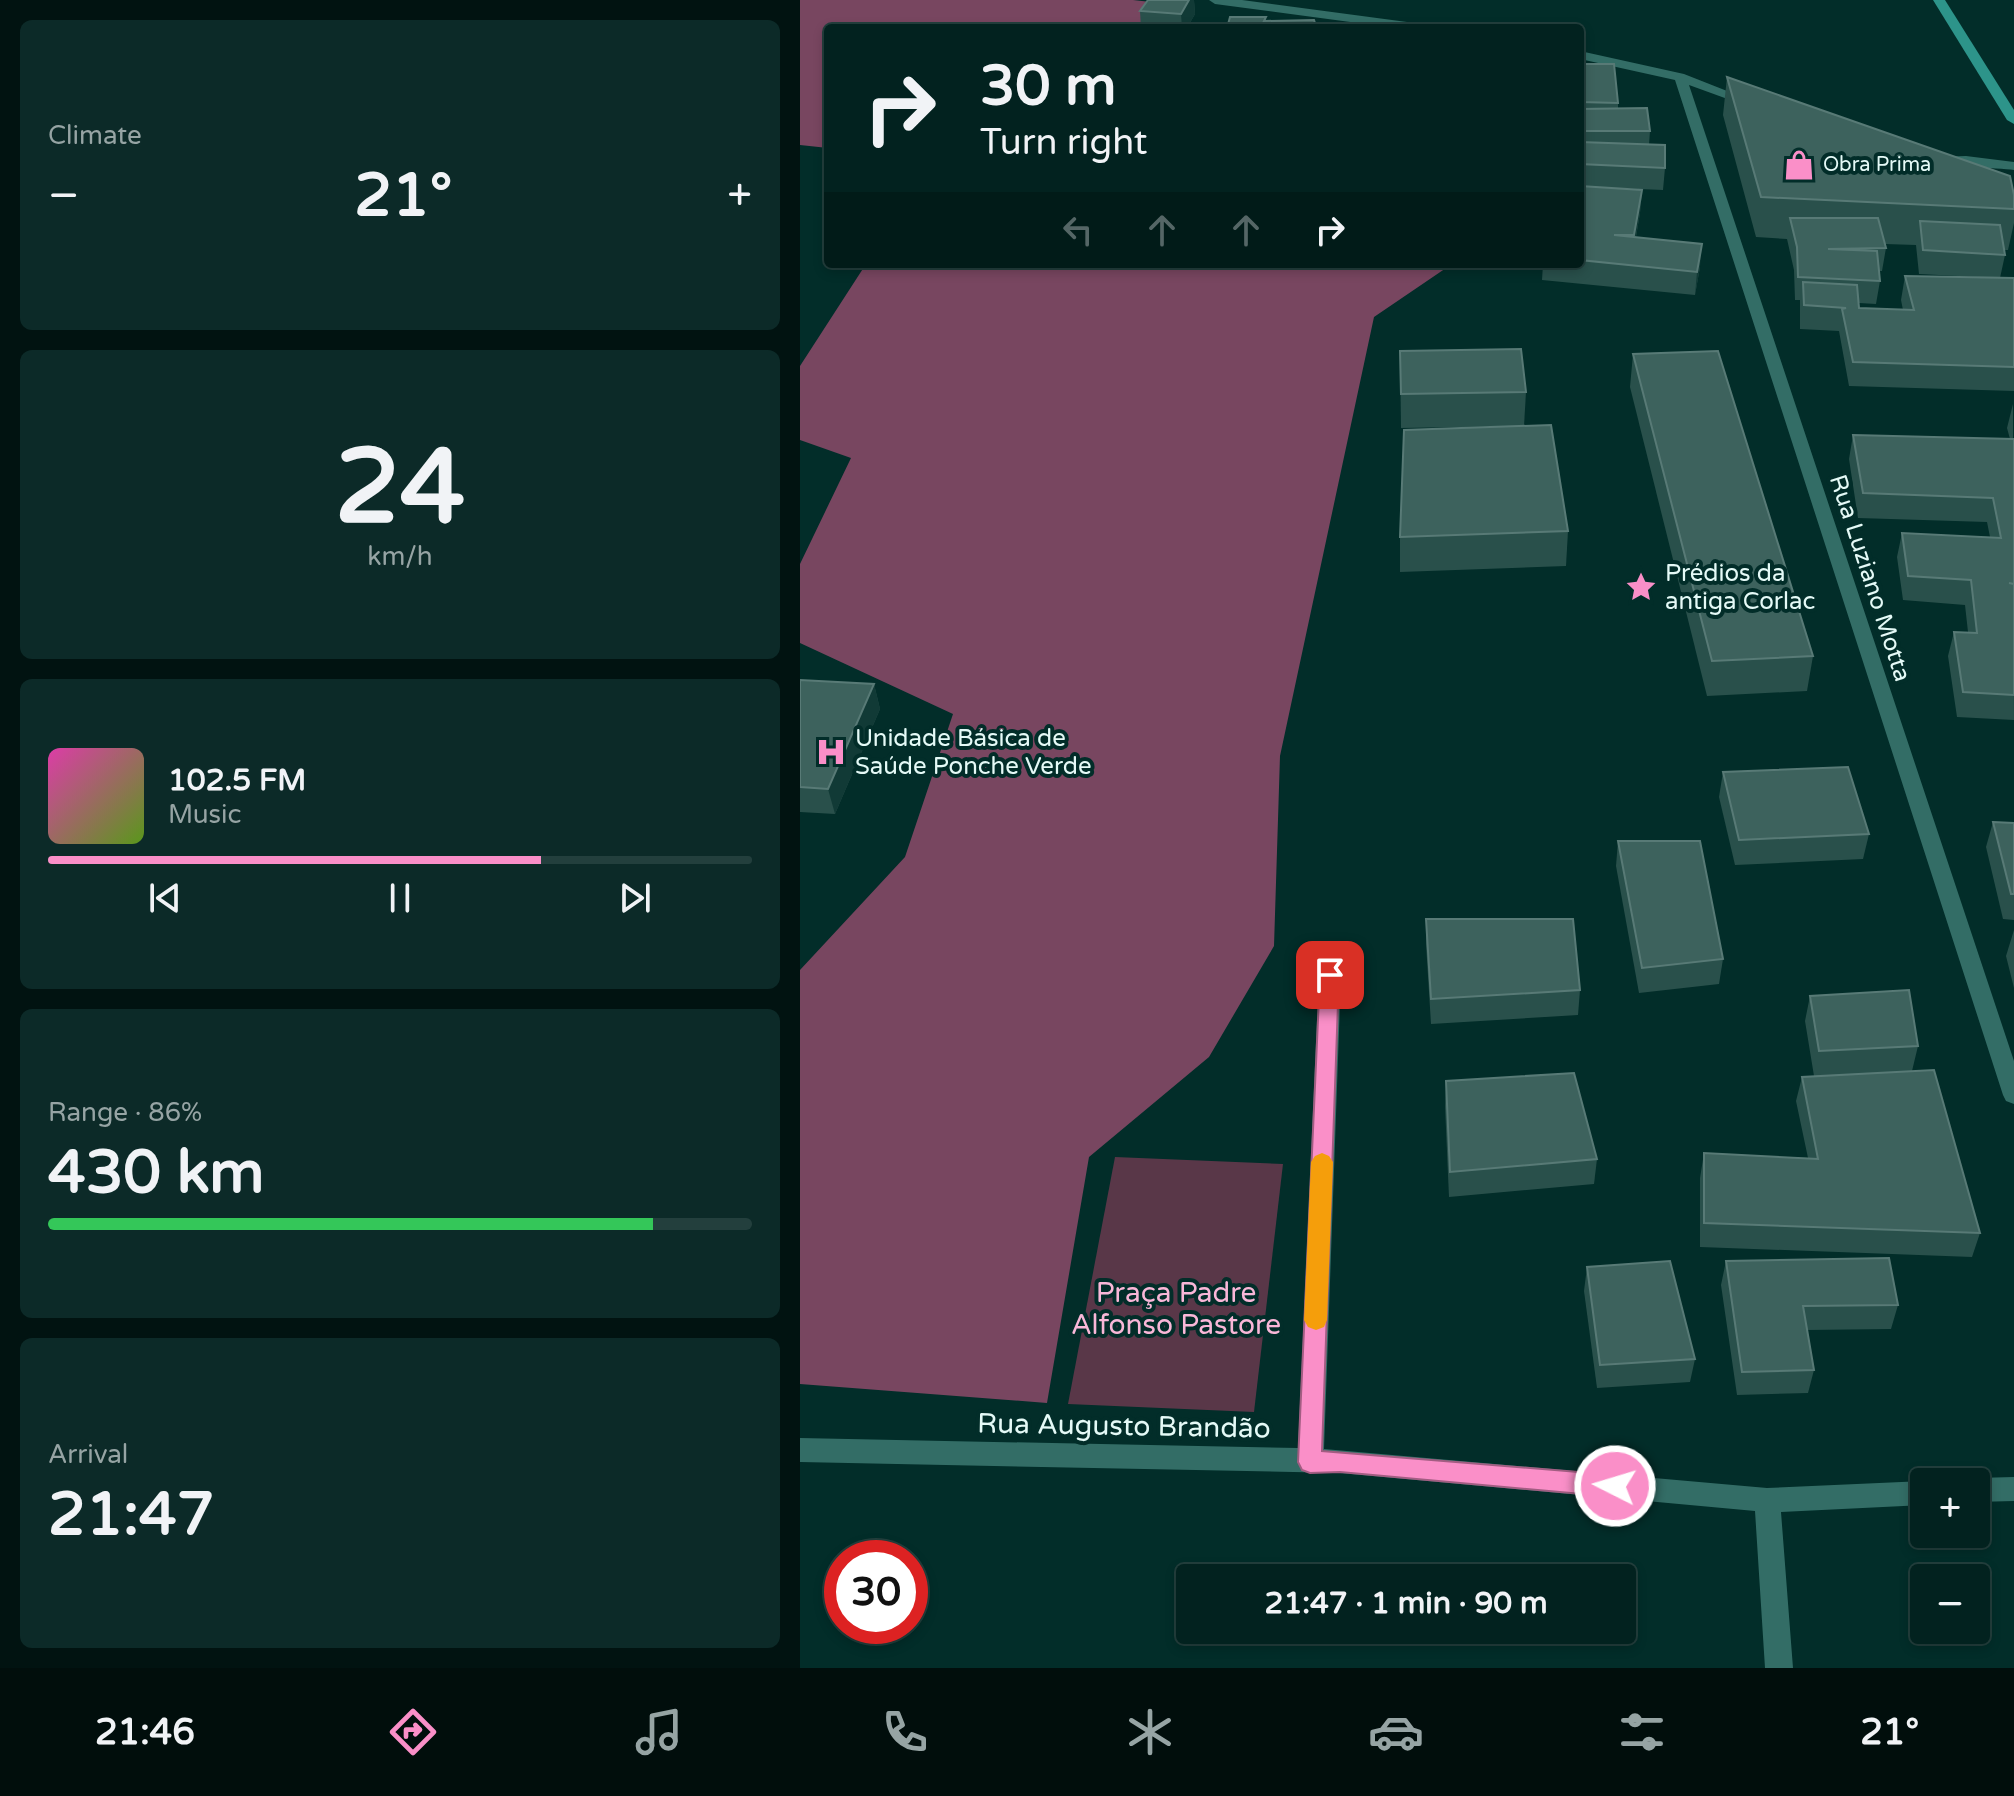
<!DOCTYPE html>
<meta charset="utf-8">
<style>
body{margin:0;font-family:"Varela Round",sans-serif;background:#0c2a28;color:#f1f3f6;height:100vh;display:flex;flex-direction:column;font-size:30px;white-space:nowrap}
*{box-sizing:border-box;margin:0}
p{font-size:26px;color:#96a4a4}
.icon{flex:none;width:44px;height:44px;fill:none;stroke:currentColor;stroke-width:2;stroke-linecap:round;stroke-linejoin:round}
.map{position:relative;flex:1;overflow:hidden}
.panel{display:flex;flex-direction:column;gap:20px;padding:20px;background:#011311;width:800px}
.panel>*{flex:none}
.top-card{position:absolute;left:24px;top:24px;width:760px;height:244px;border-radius:8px;box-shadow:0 4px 12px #0003,0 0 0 2px #233f3d;background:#02221f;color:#f1f3f6;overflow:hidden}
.tools{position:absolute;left:1110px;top:1468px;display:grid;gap:16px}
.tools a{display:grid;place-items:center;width:80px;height:80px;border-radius:8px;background:#02221f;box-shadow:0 4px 12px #0003,0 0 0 2px #233f3d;font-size:40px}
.speed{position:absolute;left:24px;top:1540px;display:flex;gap:16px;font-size:40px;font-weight:700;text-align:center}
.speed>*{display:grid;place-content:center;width:104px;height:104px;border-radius:50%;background:#02221f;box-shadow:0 4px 12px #0003,0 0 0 2px #233f3d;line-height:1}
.speed .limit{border:12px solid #d22;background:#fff;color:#111}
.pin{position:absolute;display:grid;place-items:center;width:68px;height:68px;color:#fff;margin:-34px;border-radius:16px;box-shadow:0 4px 12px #0006}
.me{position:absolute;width:88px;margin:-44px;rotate:275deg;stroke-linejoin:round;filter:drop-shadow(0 0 6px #0008)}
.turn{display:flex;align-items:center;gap:28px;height:168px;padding:0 24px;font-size:36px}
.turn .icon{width:104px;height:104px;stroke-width:2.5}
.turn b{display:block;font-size:56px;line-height:68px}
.lanes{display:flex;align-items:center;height:76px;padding:0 24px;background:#0003;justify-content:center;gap:40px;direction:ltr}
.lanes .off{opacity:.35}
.big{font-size:60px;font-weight:800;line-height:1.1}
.panel .widget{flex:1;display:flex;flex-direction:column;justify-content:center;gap:12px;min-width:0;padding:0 28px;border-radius:12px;background:#0c2a28}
.panel .dial{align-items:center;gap:0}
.dial b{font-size:104px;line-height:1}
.song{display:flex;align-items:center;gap:24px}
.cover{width:96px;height:96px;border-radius:12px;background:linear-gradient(135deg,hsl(320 70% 55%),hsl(90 70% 35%))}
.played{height:8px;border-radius:4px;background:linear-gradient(90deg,#fa8fc8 70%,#233f3d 70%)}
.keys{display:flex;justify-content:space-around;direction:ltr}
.heat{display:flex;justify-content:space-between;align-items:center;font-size:44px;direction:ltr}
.charge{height:12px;border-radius:6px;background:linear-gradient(90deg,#34c759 86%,#233f3d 0)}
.trip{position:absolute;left:376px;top:1564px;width:460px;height:80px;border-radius:8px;background:#02221f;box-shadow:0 4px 12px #0003,0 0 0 2px #233f3d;font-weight:800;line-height:80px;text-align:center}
.tab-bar{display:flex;height:128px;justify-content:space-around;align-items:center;background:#010e0c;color:#96a4a4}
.tab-bar .icon{width:56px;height:56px}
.tab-bar .on{color:#fa8fc8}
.tab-bar b{font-size:36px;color:#f1f3f6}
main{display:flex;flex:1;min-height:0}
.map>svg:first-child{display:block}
.green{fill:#593748}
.forest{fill:#784660}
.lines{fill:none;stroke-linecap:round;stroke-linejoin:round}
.minor{fill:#336d66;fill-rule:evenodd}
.secondary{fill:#2d948a;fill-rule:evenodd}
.wall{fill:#29504b;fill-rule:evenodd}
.shaded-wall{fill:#113a36}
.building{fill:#3d625d;stroke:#587a76;stroke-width:2}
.route{fill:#fa8fc8;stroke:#a25d82;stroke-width:2}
.slow{fill:#f59e0b}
.labels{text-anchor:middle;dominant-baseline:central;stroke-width:8;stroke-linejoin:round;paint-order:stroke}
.far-poi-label{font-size:20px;fill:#e5faf7;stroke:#022d29;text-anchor:start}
.poi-label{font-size:24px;fill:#e5faf7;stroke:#022d29;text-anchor:start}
.street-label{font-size:24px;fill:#e5faf7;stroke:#022d29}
.near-park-label{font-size:28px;fill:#f9b7d8;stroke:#022d29}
.near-street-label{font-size:28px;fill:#e5faf7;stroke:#022d29}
</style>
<main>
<section class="panel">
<div class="widget"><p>Climate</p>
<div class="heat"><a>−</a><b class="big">21°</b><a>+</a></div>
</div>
<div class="widget dial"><b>24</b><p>km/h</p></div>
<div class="widget">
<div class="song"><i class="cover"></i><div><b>102.5 FM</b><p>Music</p></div></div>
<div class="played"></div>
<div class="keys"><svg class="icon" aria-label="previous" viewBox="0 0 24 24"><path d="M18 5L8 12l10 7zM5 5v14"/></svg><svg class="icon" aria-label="pause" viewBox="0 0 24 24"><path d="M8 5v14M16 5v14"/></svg><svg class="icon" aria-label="next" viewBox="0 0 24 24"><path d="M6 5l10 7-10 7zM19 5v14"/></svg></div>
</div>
<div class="widget"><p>Range · 86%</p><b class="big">430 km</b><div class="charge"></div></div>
<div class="widget"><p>Arrival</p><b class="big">21:47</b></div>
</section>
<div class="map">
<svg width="1214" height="1668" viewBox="0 0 1214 1668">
<rect width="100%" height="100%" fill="#022d29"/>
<polygon class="green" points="315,1157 483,1164 454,1412 268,1404"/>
<g class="forest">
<polygon points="0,0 333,0 360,3 381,28 28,28 28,148 0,145"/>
<polygon points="66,264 652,264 574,317 480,756 474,946 409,1057 289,1157 247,1403 0,1384 0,970 105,857 153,714 0,643 0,564 51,458 0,440 0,366"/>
</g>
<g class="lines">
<g class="minor">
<polygon points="409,0 442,0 622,24 628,28 595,28 415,4"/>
<polygon points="780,51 884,74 955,102 944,105 889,85 1214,1061 1214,1104 1206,1101 1203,1095 875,80 780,59"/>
<path d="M1166,156L1214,162V170C1199,168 1138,166 1131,161L1138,157Z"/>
<polygon points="530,967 538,969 541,975 524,1449 967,1488 1124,1481 1127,1482 1124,1482 1124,1505 981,1512 993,1668 965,1668 955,1511 540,1473 0,1462 0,1438 498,1448 519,975 522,969"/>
<polygon points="1214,1477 1214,1501 1176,1502 1176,1482 1166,1482 1176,1478"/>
</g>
<polygon class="secondary" points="1133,0 1145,0 1214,110 1214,124 1207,120"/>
</g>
<g class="wall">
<polygon points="348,0 394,0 395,14 387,28 341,28 340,11"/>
<polygon points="780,55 784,64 818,103 818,109 850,131 849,145 865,168 863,190 814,188 842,190 840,213 836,237 900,267 895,295 742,280 743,264 780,264"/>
<path d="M927,77L1214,195V223L1208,250H1204L1205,255L1200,278H1214V391L1049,386L1039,331L1000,329V300H995L994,270L987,239L956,237L923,115ZM1085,244L1116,245L1119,274L1198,278L1105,276L1101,300L1103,310L1059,308V303L1076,304L1080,281L1079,271H1082L1086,248Z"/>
<polygon points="600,351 726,392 724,426 601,428"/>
<polygon points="833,354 1013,656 1007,691 907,696 830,387"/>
<polygon points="1213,404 1214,720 1157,717 1148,656 1154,632 1168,632 1165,605 1103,600 1097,557 1102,533 1190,537 1187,522 1058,518 1049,459 1053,435 1210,439 1207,428"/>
<polygon points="768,531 766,566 600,572 600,537"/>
<polygon points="0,680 74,684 80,709 35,814 0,812"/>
<polygon points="923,772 1069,834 1063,859 935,865 919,797"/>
<polygon points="1193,822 1214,823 1214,920 1203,919 1186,847"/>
<polygon points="818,841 923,959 919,984 839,993 816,866"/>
<polygon points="626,919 780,990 778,1015 631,1024 626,944"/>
<polygon points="1214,930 1214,988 1206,956"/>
<polygon points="1010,996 1118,1046 1112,1071 1180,1233 1172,1257 900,1247 900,1178 904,1153 1008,1158 996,1101 1002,1077 1014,1076 1005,1021"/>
<polygon points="646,1081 797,1159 794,1184 649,1197 645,1106"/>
<polygon points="926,1261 1098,1305 1091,1329 1007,1330 1014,1370 1008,1393 937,1395 921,1285"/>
<polygon points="787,1267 895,1359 890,1382 797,1388 784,1291"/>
</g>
<g class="shaded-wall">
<polygon points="389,0 394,0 395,14 387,28 382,28 381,14"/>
<polygon points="842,190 840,213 832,258 834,235"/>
<polygon points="902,244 900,267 895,295 897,272"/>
<polygon points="74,684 80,709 35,814 28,789"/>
</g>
<g class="building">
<polygon points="348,0 389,0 381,14 340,11"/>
<polygon points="430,17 466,17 464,21 514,20 516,26 572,26 572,28 464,28 464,26 464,28 427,28"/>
<polygon points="780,55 783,55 784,64 814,64 818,103 780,102"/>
<polygon points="927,77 1210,176 1214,195 1214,209 961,197"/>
<polygon points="847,108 850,131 780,131 780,109"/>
<polygon points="780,142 865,145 865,168 780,164"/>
<polygon points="780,186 842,190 834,235 814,235 902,244 897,272 780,260"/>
<polygon points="990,218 1078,218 1086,248 1028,249 1077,251 1080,281 998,277 997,247"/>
<polygon points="1120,221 1200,225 1205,255 1123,250"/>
<polygon points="1105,276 1214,278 1214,367 1053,362 1042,309 1046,308 1004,305 1003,282 1057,285 1059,308 1114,310"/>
<polygon points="721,349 726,392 601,394 600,351"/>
<polygon points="918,351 1013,656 912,661 833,354"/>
<polygon points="751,425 768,531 600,537 604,430"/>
<polygon points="1053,435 1214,439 1214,584 1209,583 1214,584 1214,695 1163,692 1154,632 1177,633 1171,580 1108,576 1102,533 1201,538 1193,498 1063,493"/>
<polygon points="0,680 74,684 28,789 0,787"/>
<polygon points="1048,767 1069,834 939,840 923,772"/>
<polygon points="1193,822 1214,823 1214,894 1211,894"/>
<polygon points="818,841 900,841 923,959 842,968"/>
<polygon points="626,919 773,919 780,990 631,999"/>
<polygon points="1109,990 1118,1046 1019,1051 1010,996"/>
<polygon points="1134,1070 1180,1233 904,1223 904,1153 1018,1159 1002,1077"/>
<polygon points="774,1073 797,1159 650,1172 646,1081"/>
<polygon points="1089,1258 1098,1305 1003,1306 1014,1370 942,1372 926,1261"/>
<polygon points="870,1261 895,1359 800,1365 787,1267"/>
</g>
<polygon class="route" points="530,968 536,970 539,975 522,1451 815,1475 823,1478 827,1486 823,1494 815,1497 540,1472 510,1473 502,1470 498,1462 520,975 523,970"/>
<polygon class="slow" points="522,1153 529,1156 533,1162 527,1320 524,1327 516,1330 508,1327 504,1320 511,1162 515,1156"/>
<defs>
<g id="shop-bare" transform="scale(2.4)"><path d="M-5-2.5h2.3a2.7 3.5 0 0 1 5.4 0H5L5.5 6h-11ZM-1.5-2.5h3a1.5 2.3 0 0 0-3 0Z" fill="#fa8fc8" stroke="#022d29" stroke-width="2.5" paint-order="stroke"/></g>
<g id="sight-bare" transform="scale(2.4)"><path d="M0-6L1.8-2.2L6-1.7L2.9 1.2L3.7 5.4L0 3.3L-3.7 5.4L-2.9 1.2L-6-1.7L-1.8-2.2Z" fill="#fa8fc8" stroke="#022d29" stroke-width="2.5" paint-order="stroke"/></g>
<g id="hospital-bare" transform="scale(2.4)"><path d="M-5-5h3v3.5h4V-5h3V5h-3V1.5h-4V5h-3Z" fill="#fa8fc8" stroke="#022d29" stroke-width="2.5" paint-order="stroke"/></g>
</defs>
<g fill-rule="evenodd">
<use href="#shop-bare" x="999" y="165"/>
<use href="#sight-bare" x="841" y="587"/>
<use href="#hospital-bare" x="31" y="752"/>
</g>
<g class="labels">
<g class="far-poi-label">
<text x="1023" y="165">Obra Prima</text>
</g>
<g class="poi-label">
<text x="865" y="573">Prédios da<tspan x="865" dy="28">antiga Corlac</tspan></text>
<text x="55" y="738">Unidade Básica de<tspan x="55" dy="28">Saúde Ponche Verde</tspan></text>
</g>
<g class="street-label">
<text transform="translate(1070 578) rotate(72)">Rua Luziano Motta</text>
</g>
<g class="near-park-label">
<text x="376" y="1293">Praça Padre<tspan x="376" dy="32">Alfonso Pastore</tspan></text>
</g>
<g class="near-street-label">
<text transform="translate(324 1426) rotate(1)">Rua Augusto Brandão</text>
</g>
</g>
</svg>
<div class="tools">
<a>+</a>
<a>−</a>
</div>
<div class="speed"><div class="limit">30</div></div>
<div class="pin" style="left:530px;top:975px;background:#d93025"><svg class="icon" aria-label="arrive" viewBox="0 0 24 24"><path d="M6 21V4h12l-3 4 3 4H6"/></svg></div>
<svg class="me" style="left:815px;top:1486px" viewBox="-20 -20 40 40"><circle r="17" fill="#fa8fc8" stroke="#fff" stroke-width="3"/><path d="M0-11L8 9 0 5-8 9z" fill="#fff"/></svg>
<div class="trip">21:47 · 1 min · 90 m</div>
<div class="top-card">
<div class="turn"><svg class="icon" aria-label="right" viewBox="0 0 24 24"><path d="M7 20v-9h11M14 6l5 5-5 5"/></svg><div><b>30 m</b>Turn right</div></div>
<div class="lanes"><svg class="icon off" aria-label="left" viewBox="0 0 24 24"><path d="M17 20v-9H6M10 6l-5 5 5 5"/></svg><svg class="icon off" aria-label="ahead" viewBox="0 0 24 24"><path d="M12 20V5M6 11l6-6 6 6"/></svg><svg class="icon off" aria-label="ahead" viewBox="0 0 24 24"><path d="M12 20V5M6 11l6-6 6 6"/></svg><svg class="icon" aria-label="right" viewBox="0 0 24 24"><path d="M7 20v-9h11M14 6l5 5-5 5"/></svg></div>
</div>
</div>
</main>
<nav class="tab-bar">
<b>21:46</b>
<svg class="icon on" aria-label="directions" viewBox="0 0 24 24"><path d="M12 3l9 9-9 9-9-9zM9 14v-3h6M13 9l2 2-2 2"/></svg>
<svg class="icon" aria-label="music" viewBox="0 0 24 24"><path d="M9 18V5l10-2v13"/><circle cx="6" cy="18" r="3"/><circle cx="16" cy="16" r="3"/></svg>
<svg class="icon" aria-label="phone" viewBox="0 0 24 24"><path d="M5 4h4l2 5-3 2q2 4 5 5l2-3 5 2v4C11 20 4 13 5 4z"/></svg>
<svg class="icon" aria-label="climate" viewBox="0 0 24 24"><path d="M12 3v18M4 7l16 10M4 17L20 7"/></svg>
<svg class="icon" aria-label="car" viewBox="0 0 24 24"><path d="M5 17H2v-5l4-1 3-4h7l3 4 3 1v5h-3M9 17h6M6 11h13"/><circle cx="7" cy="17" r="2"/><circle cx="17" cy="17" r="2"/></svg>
<svg class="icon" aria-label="filters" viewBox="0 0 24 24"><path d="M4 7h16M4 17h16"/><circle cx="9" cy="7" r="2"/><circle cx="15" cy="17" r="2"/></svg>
<b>21°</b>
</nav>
